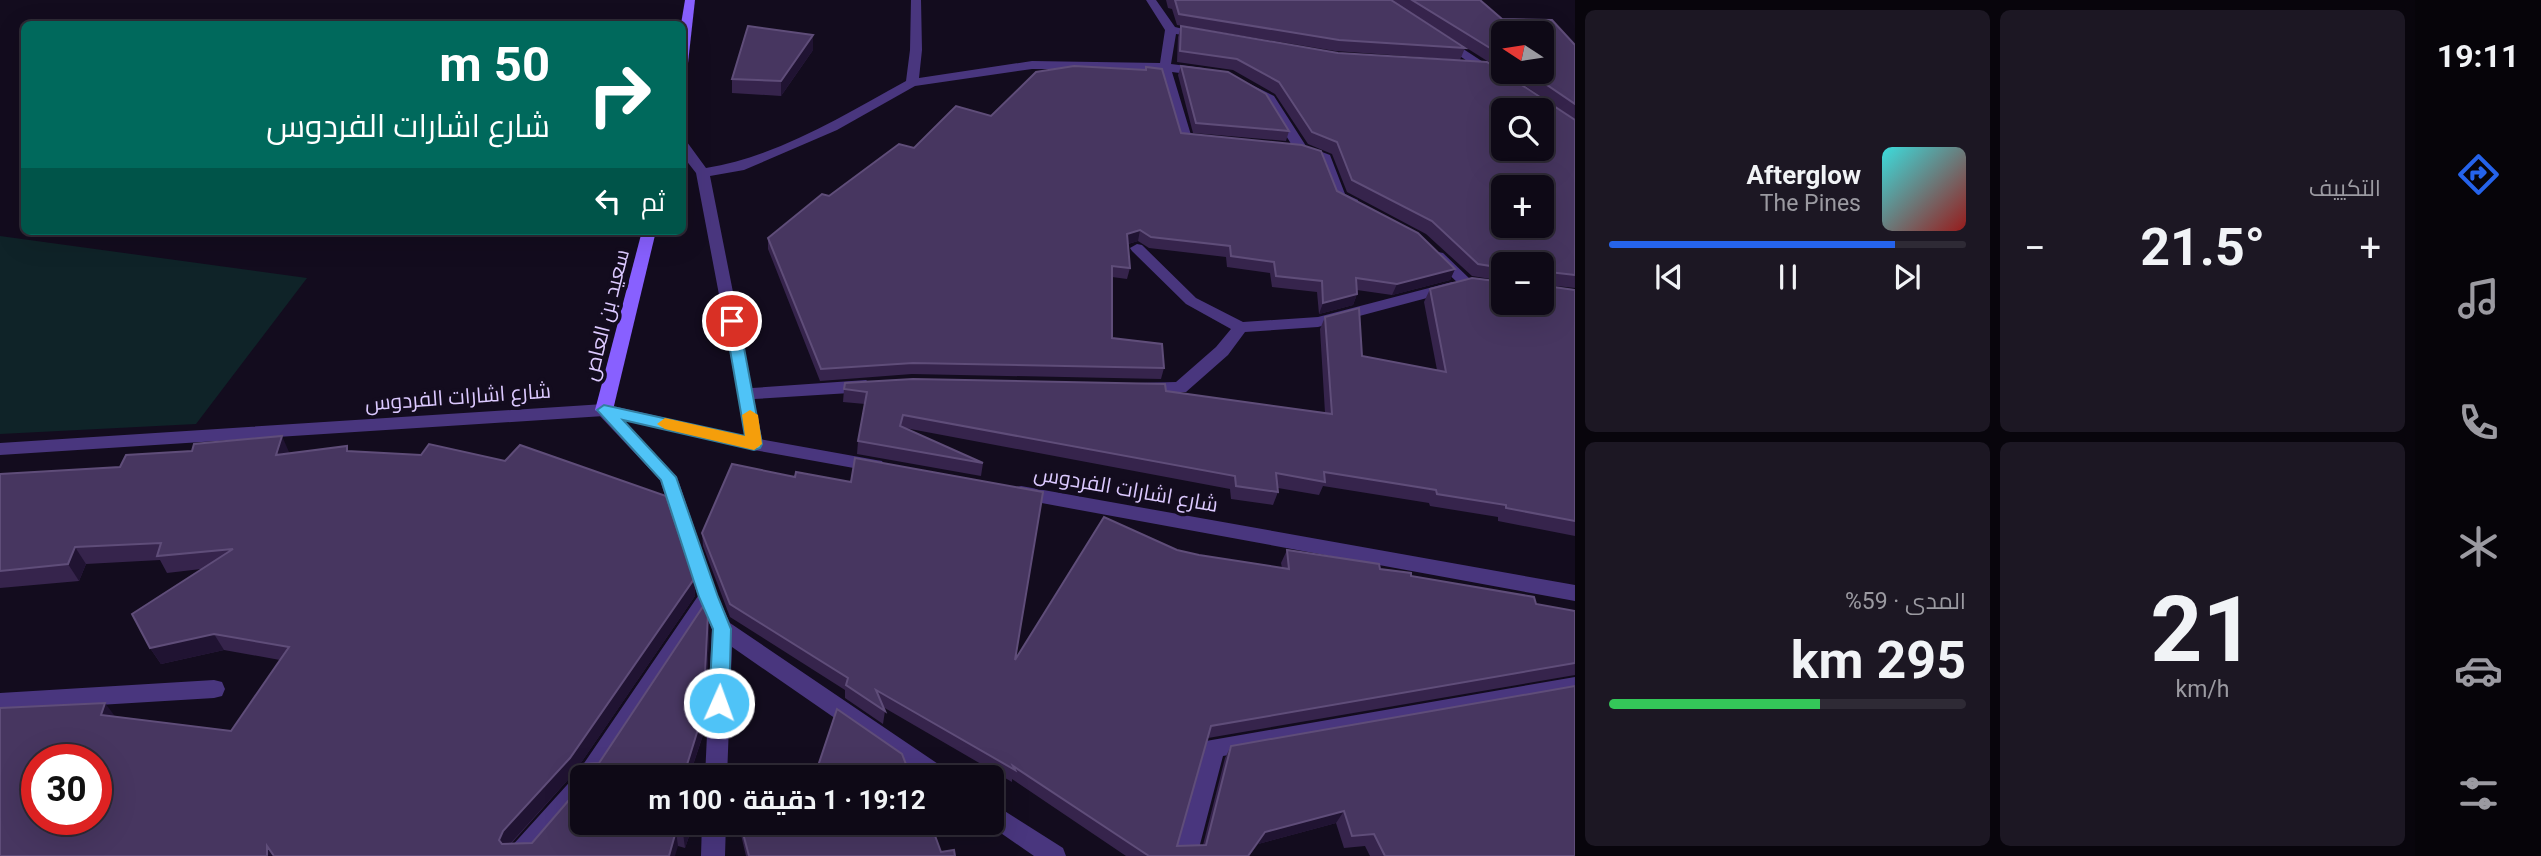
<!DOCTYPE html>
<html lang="ar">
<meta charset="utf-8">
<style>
body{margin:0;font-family:Roboto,Cairo,sans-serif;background:#1c1723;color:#f1f3f6;direction:rtl;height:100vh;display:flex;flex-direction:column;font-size:26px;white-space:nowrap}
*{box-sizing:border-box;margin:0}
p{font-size:23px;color:#9b9aa1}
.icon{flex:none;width:38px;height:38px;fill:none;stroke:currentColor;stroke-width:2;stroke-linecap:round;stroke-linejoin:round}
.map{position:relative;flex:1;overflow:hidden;direction:ltr}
.side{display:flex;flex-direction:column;gap:10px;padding:10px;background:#08050c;width:840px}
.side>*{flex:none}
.top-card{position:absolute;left:21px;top:21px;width:665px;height:214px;border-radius:10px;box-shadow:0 7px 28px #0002,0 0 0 2px #2e2a35;direction:rtl;background:#00695c;color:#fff;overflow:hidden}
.needle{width:46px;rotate:282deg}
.controls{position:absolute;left:1491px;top:21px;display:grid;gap:14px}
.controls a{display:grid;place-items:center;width:63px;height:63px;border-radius:10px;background:#0e0916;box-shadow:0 7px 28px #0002,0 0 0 2px #2e2a35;font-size:35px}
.speed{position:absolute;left:21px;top:744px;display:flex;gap:14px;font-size:35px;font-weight:700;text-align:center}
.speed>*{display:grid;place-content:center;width:91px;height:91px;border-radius:50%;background:#0e0916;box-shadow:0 7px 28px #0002,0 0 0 2px #2e2a35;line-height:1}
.speed .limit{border:10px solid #d22;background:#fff;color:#111}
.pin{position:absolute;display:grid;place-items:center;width:60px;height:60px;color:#fff;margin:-30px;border:4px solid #fff;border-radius:50%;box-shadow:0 2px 7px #0007}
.me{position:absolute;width:77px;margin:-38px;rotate:2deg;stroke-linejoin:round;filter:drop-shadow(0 0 5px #0008)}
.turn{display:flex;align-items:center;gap:24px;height:147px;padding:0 21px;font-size:32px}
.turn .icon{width:91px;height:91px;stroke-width:2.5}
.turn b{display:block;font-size:49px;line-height:60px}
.then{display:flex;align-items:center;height:66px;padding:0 21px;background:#0003;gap:14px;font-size:26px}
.big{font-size:52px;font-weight:700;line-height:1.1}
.side .tile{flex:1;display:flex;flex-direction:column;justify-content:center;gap:10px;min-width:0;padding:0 24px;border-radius:10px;background:#1c1723}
.side .dial{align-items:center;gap:0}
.dial b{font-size:91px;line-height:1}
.song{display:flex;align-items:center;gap:21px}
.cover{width:84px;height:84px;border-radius:10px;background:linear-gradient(135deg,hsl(180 70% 55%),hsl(0 70% 35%))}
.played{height:7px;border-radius:4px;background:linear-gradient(90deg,#2563eb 80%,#2e2a35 80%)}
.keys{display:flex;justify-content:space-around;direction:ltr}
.heat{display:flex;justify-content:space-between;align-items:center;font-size:38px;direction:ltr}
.charge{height:10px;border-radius:5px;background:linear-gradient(90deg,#34c759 59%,#2e2a35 0)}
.side .tiles{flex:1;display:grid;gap:10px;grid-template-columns:repeat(2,1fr)}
.trip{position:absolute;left:570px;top:765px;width:434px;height:70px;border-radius:10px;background:#0e0916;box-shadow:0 7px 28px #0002,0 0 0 2px #2e2a35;font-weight:700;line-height:70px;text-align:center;direction:rtl}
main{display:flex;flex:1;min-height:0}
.menu{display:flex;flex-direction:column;width:126px;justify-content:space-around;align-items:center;background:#060409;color:#9b9aa1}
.menu .icon{width:49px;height:49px}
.menu .active{color:#2563eb}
.menu b{font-size:32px;color:#f1f3f6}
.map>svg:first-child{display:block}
.green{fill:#0f2328}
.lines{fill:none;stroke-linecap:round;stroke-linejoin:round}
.minor{fill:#49367e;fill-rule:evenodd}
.tertiary{fill:#49367e;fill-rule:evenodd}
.secondary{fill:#8860ff;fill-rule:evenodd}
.wall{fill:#36244c}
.shaded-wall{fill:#201332}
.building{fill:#473660;stroke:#5f4d79;stroke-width:2;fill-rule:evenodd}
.route{fill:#4fc3f7;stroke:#337fa1;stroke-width:2}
.slow{fill:#f59e0b}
.labels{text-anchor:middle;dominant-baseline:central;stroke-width:7;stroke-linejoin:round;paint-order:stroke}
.street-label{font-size:21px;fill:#dcc9ff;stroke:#130c1e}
</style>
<main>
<nav class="menu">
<b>19:11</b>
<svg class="icon active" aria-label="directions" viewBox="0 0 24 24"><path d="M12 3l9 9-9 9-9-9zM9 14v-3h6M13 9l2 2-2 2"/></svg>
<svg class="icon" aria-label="music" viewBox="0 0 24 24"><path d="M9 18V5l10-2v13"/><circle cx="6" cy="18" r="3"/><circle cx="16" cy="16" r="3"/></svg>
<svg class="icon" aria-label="phone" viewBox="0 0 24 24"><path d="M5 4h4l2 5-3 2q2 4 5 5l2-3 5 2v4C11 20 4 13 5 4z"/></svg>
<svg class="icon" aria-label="climate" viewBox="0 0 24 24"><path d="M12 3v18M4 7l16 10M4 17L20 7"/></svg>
<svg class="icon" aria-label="car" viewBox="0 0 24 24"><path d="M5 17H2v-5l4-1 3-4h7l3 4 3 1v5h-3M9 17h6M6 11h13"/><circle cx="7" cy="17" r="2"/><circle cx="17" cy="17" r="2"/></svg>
<svg class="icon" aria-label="filters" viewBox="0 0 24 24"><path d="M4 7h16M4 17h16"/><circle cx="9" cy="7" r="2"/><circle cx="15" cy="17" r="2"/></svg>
</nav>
<section class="side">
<div class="tiles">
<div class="tile"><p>التكييف</p>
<div class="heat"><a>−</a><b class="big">21.5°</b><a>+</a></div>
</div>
<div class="tile">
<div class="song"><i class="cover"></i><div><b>Afterglow</b><p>The Pines</p></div></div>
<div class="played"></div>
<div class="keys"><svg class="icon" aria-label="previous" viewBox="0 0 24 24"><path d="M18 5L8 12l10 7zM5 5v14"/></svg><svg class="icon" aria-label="pause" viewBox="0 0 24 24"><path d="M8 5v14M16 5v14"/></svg><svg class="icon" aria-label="next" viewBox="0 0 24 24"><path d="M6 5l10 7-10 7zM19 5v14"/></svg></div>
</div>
<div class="tile dial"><b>21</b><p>km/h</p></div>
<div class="tile"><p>المدى · 59%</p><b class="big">295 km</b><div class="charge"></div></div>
</div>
</section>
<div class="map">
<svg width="1575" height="856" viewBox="0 0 1575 856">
<rect width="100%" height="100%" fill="#130c1e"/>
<polygon class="green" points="0,236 307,278 196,424 0,434"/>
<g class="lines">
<g class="minor">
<path d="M911,0H921L922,50L919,78L1032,61L1160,63L1165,30L1146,0H1156L1175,27L1208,35L1202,38L1176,34L1171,64L1203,68L1209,72L1203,76L1172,72L1191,135L1207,140L1200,144L1180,141L1178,138L1160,70L1032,69L915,86L837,130L744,170L710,176L752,388L866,380L874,386L866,392L754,399L763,444L760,448H748L696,173L682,155V141L687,142L706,168C777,157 844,115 906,81L910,50Z"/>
<polygon points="1440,39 1448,39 1500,73 1490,76 1440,43"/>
<polygon points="1248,83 1274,96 1306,146 1330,155 1345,194 1358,200 1358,206 1348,206 1334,199 1319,160 1296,152 1265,101 1244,90 1244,84"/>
<polygon points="1137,244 1142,245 1196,298 1243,322 1318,317 1452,282 1460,287 1457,290 1318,327 1245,332 1228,355 1186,392 1143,393 1135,387 1137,383 1176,382 1216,347 1231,329 1186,304 1132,251 1130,248"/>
<polygon points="1438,252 1443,253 1471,280 1474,283 1471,286 1461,286 1433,259 1431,256 1433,253"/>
<polygon points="604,404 610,406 677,477 718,597 730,623 947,770 950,777 920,777 732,647 727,777 705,777 712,629 706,616 600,777 583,777 583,800 535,856 507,856 510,848 576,775 698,596 660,480 598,414 595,410 598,406"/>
<polygon points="1575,677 1575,695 1223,756 1197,856 1173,856 1206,741"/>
<polygon points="214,680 222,682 225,689 222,696 214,698 0,711 0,693"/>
<polygon points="992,803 1063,848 1066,856 1034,856 985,822 992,822"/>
<polygon points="702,822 726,822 725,856 701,856"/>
</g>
<g class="tertiary">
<polygon points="604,404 754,438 876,460 882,461 885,466 882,471 876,472 754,450 604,416 0,455 0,443"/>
<polygon points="1021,486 1575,585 1575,601 1014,498 1012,493 1014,488"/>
</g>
<g class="secondary">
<polygon points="685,0 695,0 688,63 682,66 681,24"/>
<polygon points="642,231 656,231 613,410 604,416 595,410"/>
</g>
</g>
<g class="wall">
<polygon points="1166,0 1480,0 1502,19 1575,45 1575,288 1547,285 1547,286 1575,290 1575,536 1498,521 1498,517 1430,506 1429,503 1323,486 1319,495 1278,488 1278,492 1273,505 1231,499 1230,489 905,428 983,463 981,476 857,454 858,441 865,404 843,402 844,389 1166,391 1325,413 1320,329 1325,317 1362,356 1437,370 1424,302 1430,289 1503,303 1542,264 1503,264 1503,281 1472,276 1426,234 1347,192 1332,154 1308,144 1275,94 1233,70 1177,62 1178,37 1181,26 1571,117 1505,72 1542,72 1503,33 1503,71 1394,2 1465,48 1460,60 1335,51 1177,25 1172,9 1168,8"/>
<polygon points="813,50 781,96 732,93 732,79"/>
<polygon points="1181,66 1289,131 1286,141 1193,133 1178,75"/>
<polygon points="991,116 1181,133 1337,191 1455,269 1450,280 1392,295 1357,290 1357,294 1353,305 1319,314 1317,292 1272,287 1270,273 1227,267 1226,257 1149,248 1138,241 1128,244 1130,268 1127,279 1112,277 1112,338 1164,368 1161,379 912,374 820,381 768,249 768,238 829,196"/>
<polygon points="349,451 694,579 695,596 574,773 511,844 532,843 581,786 599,763 709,630 705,729 692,768 583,822 694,822 685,848 678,846 0,856 115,717 231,731 280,660 224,650 161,664 150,648 201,569 167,573 160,560 86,564 79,581 0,588 0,474 120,467 289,452 288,453"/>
<polygon points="702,533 1015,660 1177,550 1199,555 1282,568 1281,563 1287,550 1380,569 1536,604 1575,611 1575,675 1208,738 1177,846 1203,845 1225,758 1231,746 1575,856 1370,856 1365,846 1344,848 1336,823 1258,844 1249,856 1126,856 1012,779 1012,782 883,707 885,711 883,724 845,698 845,690 730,617 703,546"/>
<polygon points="738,822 930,822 941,852 955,856 746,856"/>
</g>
<g class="shaded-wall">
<polygon points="813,35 813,50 781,96 781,81"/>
<polygon points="1140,230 1138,241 1124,245 1127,234"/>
<polygon points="1455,269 1450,280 1392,295 1397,284"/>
<polygon points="1357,294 1353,305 1319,314 1323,303"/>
<polygon points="282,436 289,452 283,472 276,455"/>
<polygon points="75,547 86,564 79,581 68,564"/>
<polygon points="694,579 695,596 574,773 508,846 505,855 499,840 503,831"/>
<polygon points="708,613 709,630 705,729 689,777 686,768"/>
<polygon points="214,634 224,650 161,664 150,648"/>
<polygon points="105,703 117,719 101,715"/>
<polygon points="1344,811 1336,823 1258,844 1249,856 1248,856 1265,832"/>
<polygon points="687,822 694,822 685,848 683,833"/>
<polygon points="676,831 678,846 675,856 669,856"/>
<polygon points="267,846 274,856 267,856"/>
</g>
<g class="building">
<polygon points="1175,0 1391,0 1465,48 1339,40 1179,14"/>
<polygon points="1412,0 1480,0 1502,19 1552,20 1575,45 1575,104 1528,72 1542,72 1542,33 1503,33 1503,56"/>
<polygon points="748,26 813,35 781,81 732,79"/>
<path d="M1181,26L1338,53L1487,62L1575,120V275L1549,272L1546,274L1547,286L1575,290V521L1506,508V505L1437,494L1436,490L1324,472L1325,482L1276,473L1278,492L1236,486L1235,476L903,415L900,426L983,463L858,441L867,392L844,389L845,383L913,379L1165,384L1166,391L1332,414L1325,317L1359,308L1362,356L1446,372L1430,289L1472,278L1503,282V303H1542V264H1503V268L1478,264L1432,221L1352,180L1337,142L1312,132L1279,82L1237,59L1180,51ZM1503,110H1542V149H1503ZM1503,187H1542V226H1503Z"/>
<polygon points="1074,66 1146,70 1146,67 1162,69 1181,133 1302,145 1321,151 1337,191 1418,233 1455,269 1397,284 1356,278 1357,294 1323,303 1322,281 1276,276 1274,262 1231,256 1230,246 1151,237 1140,230 1127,234 1130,268 1112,266 1112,338 1162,344 1164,368 913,363 821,369 768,238 822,194 829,196 899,144 914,148 956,106 991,116 1036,72"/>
<polygon points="1181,66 1228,72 1266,94 1289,131 1196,123"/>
<path d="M282,436L276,455L347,446V451L421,455L429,444L505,461L520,445L666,496L694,579L570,758L503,831L499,840L502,844L532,843L581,786L582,764L599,763L704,605L708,613L703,713L686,768L705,770L703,777H583V822H687L683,833L676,831L669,856H274L267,846V856H0V708L105,703L101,715L231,731L289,647L214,634L150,648L132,614L233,549L157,556L161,543L75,547L68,564L0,571V474L120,467L126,455L192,451L194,444ZM37,760H96V819H37Z"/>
<polygon points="855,458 1043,492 1015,660 1104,517 1177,550 1199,555 1289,569 1287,550 1379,564 1380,569 1411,573 1411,576 1534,597 1536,604 1575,611 1575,663 1211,726 1177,846 1206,845 1231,746 1575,686 1575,856 1385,856 1374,834 1352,836 1344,811 1265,832 1248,856 1149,856 1013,766 1015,770 876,690 885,711 846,685 848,678 730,604 702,533 732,464 795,477 796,472 851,482"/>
<polygon points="837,709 902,754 911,777 815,777 815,775"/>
<polygon points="740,822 930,822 941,852 954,850 955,856 749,856"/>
</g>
<polygon class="route" points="732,316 739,321 762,444 760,448 754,450 623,420 676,477 718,597 731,629 729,703 726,709 719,711 712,709 709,703 713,629 699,597 661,480 597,410 604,405 745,436 725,321"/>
<polygon class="slow" points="750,410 758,415 762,444 754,450 665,429 657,424 665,418 745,436 742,415"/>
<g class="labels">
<g class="street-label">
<text transform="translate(606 315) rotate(-76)">سعيد بن العاص</text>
<text transform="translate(458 397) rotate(-4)">شارع اشارات الفردوس</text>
<text transform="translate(1126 489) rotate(10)">شارع اشارات الفردوس</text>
</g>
</g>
</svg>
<div class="controls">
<a><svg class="needle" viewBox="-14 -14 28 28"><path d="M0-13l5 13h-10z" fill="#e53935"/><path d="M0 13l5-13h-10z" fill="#9b9aa1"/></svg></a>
<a><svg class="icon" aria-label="search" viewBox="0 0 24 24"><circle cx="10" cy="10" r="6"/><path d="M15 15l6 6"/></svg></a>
<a>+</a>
<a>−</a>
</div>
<div class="speed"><div class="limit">30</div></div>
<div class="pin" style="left:732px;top:321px;background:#d93025"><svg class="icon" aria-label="arrive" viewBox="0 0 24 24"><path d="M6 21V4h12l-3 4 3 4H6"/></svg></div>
<svg class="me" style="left:719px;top:703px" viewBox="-20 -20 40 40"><circle r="17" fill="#4fc3f7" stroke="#fff" stroke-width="3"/><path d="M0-11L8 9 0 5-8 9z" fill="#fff"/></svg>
<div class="trip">19:12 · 1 دقيقة · 100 m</div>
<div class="top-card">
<div class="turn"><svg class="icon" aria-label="right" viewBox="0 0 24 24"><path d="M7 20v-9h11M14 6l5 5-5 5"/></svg><div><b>50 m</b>شارع اشارات الفردوس</div></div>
<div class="then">ثم<svg class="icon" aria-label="left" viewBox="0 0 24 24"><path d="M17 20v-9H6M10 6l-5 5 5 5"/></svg></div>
</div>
</div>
</main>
